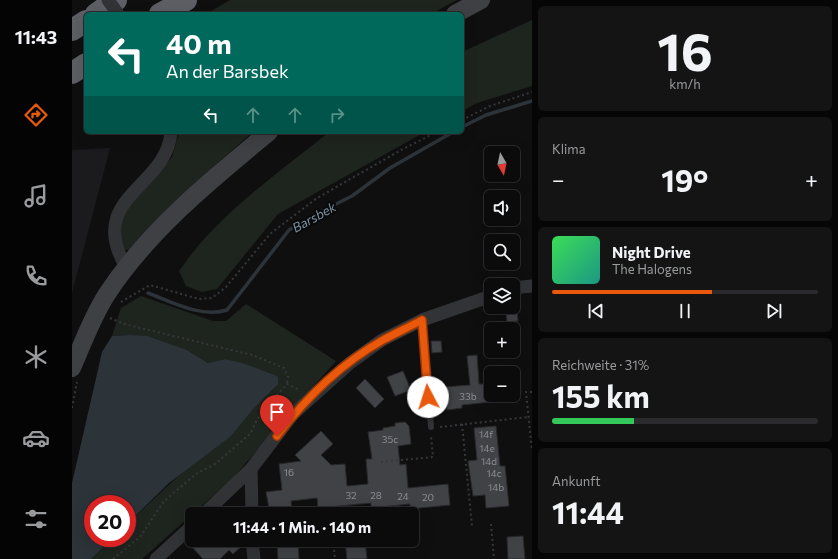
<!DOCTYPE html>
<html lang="de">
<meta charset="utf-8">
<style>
body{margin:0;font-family:Commissioner,sans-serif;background:#141415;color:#f1f3f6;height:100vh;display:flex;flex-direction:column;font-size:15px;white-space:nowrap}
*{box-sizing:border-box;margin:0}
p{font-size:13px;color:#9a9b9d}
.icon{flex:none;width:22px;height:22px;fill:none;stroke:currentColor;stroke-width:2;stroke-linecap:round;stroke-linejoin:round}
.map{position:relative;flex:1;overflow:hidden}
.drawer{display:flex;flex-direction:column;gap:6px;padding:6px;background:#060607;width:306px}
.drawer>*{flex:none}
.hud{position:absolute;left:12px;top:12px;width:380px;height:122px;border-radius:6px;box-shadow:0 4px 16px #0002,0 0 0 1px #2b2b2d;background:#00695c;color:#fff;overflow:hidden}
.needle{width:26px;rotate:171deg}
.controls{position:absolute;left:412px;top:146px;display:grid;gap:8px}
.controls a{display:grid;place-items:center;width:36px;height:36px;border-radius:6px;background:#0b0b0c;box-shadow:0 4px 16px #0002,0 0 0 1px #2b2b2d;font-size:20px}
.speed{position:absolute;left:12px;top:495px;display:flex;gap:8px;font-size:20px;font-weight:700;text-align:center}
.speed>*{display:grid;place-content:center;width:52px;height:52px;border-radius:50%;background:#0b0b0c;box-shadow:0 4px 16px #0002,0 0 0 1px #2b2b2d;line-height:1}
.speed .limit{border:6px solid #d22;background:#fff;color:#111}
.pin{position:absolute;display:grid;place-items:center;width:34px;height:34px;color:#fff;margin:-41px -17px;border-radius:50% 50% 50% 0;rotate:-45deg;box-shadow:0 0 4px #0007}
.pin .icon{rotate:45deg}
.me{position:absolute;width:44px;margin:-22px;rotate:355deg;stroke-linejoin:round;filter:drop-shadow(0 0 3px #0008)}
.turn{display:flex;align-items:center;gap:14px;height:84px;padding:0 16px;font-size:18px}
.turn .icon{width:52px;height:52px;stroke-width:2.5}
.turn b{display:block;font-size:28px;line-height:34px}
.lanes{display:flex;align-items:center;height:38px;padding:0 16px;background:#0003;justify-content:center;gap:20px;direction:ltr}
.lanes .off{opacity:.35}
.big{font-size:30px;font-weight:700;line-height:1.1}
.drawer .tile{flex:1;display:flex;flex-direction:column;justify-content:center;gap:6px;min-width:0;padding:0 14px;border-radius:6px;background:#141415}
.drawer .dial{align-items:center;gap:0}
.dial b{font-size:52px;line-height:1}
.song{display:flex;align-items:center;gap:12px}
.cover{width:48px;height:48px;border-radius:6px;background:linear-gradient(135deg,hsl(130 70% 55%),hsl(170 70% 35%))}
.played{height:4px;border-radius:2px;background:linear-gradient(90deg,#ea580c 60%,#2b2b2d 60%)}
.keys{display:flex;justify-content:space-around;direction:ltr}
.heat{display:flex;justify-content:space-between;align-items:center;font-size:22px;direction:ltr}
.charge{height:6px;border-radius:3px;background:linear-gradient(90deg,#34c759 31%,#2b2b2d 0)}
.trip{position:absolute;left:113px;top:507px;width:234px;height:40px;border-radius:6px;background:#0b0b0c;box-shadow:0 4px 16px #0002,0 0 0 1px #2b2b2d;font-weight:700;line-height:40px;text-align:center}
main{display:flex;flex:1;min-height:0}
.tab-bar{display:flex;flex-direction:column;width:72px;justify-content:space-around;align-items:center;background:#040405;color:#9a9b9d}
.tab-bar .icon{width:28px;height:28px}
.tab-bar .on{color:#ea580c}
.tab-bar b{font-size:18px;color:#f1f3f6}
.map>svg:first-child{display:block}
.built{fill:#1b1b1d}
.green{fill:#1e241e}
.water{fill:#2c3339}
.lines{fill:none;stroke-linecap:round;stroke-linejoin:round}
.stream{stroke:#2c3339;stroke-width:3.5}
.building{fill:#414245;stroke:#29292c}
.path{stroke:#36383b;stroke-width:2;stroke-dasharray:2 3;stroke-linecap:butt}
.service{stroke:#323336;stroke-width:6}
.minor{stroke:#323336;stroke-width:13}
.secondary{stroke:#3f4044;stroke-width:18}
.motorway{stroke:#5d5f65;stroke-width:22}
.minor-bridge{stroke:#323336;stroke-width:13}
.route-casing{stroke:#983908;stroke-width:10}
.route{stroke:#ea580c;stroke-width:7}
.labels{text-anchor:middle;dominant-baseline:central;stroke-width:4;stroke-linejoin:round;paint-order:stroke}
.number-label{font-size:10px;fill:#8a8d94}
.water-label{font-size:13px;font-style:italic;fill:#7b93a7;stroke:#0a0a0b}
</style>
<main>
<nav class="tab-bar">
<b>11:43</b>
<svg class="icon on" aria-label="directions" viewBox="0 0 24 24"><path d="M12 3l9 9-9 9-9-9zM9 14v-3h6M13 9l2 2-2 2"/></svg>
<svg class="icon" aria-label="music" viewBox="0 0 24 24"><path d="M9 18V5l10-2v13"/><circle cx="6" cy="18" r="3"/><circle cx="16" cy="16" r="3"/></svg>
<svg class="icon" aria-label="phone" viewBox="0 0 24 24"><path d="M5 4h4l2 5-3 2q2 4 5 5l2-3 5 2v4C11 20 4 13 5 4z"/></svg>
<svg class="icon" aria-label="climate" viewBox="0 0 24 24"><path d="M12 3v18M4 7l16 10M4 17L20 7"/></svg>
<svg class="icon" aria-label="car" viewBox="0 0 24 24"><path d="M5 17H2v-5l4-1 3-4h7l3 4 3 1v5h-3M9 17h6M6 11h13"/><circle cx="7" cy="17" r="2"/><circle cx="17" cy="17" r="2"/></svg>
<svg class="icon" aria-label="filters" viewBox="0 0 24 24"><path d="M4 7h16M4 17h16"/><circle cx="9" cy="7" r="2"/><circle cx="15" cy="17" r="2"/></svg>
</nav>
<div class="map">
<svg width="460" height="559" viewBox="0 0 460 559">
<rect width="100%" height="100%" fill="#0f0f10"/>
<polygon class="built" points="38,148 0,293 0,150"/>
<g class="green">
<polygon points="158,0 385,0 359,14 134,14"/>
<polygon points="460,20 460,86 405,103 390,111 390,52"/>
<path d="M107,132H181C138,168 99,207 61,249L54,250L50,248L47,226L55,209L100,157Z"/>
<path d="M257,132H353L206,214L145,289L130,292L114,286L107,271C145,215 205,174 257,132Z"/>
<polygon points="69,296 141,321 154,321 174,304 264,361 159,480 70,559 19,559 41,538 55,538 55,524 206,383 198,373 153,359 136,363 115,350 57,335 40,336 49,308"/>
</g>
<polygon class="water" points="57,335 75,336 115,350 136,363 153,359 170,363 203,375 206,377 206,384 181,409 159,436 97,483 55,524 55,504 21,504 21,538 41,538 19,559 0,559 0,483 30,352 40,336"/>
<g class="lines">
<g class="stream">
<polyline points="390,127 414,115 460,101"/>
<path d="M76,293C100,302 129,318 155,310L217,230L246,213L280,196L318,168L381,132"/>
</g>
</g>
<g class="building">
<polygon points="445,310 446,321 435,322 434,311"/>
<polygon points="359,341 369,341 370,352 360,353"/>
<polygon points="405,355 407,384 419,384 419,402 390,405 390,408 375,410 372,387 398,385 395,356"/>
<polygon points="331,371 339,390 323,396 315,377"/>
<polygon points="293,379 312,399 303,408 284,388"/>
<polygon points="333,422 337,426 339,444 326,446 328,465 334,464 336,488 376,484 378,505 338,509 338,504 299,508 299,503 246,508 245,498 219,501 220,514 198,514 194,492 210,490 207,464 229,461 223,455 249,431 261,444 249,455 259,465 273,464 275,486 296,484 294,459 300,459 296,432 311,430 311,428 323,426 323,423"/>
<polygon points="424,426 428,466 433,466 437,506 414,508 413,495 401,496 396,461 405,460 402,428"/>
<polygon points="451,536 453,559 436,559 435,537"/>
<polygon points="128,540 172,540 172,544 161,554 157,550 148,559 131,559 120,547"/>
<polygon points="273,540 293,540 295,559 275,559"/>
<polygon points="226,541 227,559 206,559 205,543"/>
</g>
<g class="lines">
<g class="path">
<polyline points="390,120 418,106 460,92"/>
<polyline points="49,302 78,285 127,299 140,298 154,287 198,234 245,198 331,149 365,132"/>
<polyline points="38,318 52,324 180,355 212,368 216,377 215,384"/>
<polyline points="460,392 454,392 460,451"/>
<polyline points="0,408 5,382"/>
<polyline points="390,424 400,526"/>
<polyline points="368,427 456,417"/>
<polyline points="309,462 361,457 359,436"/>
<polyline points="419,524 422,559"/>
<polyline points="261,540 263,559"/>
<polyline points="41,559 68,537 92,501 124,474 143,464 178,434 189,412 215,384 228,390"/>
</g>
<polyline class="service" points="350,320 359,427"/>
<g class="minor">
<path d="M54,267C13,197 95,188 99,132"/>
<polyline points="441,288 460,286"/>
<polyline points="179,469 180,514"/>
<polyline points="132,514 179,469 221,414 278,363 310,340 350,320 419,296"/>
<polyline points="180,540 182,559"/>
<polyline points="84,559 120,526"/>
</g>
<g class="secondary">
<polyline points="383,14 409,0"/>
<path d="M0,368C11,343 20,317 35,294C76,231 140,179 197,132"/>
</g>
<g class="motorway">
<polyline points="24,14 44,0"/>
<polyline points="88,14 114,0"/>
<polyline points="0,30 14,21"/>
<polyline points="0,73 14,64"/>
</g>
<polyline class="minor-bridge" points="36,0 46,14"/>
</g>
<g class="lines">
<g class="route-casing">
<path id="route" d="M205,436C233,399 270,363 311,340C324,333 337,327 350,320L356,397"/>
</g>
<use href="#route" class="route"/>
</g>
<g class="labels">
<g class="number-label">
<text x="396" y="396">33b</text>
<text x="414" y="434">14f</text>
<text x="318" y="439">35c</text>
<text x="415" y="448">14e</text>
<text x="417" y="461">14d</text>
<text x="217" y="472">16</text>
<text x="422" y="473">14c</text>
<text x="424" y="487">14b</text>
<text x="279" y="495">32</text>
<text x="304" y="495">28</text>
<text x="331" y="496">24</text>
<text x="356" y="497">20</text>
</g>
<g class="water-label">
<text transform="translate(242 217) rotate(-29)">Barsbek</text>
</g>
</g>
</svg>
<div class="controls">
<a><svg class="needle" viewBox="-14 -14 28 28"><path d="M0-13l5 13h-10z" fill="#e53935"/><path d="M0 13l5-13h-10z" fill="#9a9b9d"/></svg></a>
<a><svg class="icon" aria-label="sound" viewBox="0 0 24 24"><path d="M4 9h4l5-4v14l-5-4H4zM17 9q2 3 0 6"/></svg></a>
<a><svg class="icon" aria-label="search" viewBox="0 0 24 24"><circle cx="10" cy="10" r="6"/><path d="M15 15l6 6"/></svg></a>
<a><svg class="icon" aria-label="layers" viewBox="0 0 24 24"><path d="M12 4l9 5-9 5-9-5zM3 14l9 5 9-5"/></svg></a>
<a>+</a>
<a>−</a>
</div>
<div class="speed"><div class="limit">20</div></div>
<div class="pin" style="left:205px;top:436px;background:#d93025"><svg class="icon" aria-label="arrive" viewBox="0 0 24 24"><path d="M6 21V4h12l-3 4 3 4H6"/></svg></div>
<svg class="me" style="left:356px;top:397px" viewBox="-20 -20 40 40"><circle r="19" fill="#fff"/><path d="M0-13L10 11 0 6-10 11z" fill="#ea580c"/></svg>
<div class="trip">11:44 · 1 Min. · 140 m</div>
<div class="hud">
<div class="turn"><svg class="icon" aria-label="left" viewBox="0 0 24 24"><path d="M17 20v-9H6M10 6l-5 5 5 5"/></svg><div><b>40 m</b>An der Barsbek</div></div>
<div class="lanes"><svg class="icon" aria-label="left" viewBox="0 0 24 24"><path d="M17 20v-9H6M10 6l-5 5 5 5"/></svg><svg class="icon off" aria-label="ahead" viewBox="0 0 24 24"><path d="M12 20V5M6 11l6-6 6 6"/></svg><svg class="icon off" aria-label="ahead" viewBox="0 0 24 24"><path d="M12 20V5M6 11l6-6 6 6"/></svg><svg class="icon off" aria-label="right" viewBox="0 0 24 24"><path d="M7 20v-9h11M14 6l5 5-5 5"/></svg></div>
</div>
</div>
<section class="drawer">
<div class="tile dial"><b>16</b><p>km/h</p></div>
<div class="tile"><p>Klima</p>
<div class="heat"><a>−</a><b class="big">19°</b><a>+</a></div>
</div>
<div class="tile">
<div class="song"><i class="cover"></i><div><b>Night Drive</b><p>The Halogens</p></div></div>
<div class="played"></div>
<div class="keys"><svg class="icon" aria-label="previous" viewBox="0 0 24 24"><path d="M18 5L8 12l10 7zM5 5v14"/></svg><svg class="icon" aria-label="pause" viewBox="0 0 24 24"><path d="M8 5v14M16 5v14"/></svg><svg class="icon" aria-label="next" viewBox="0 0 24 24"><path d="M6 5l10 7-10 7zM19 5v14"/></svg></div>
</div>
<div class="tile"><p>Reichweite · 31%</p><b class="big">155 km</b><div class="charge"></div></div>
<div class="tile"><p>Ankunft</p><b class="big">11:44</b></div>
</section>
</main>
